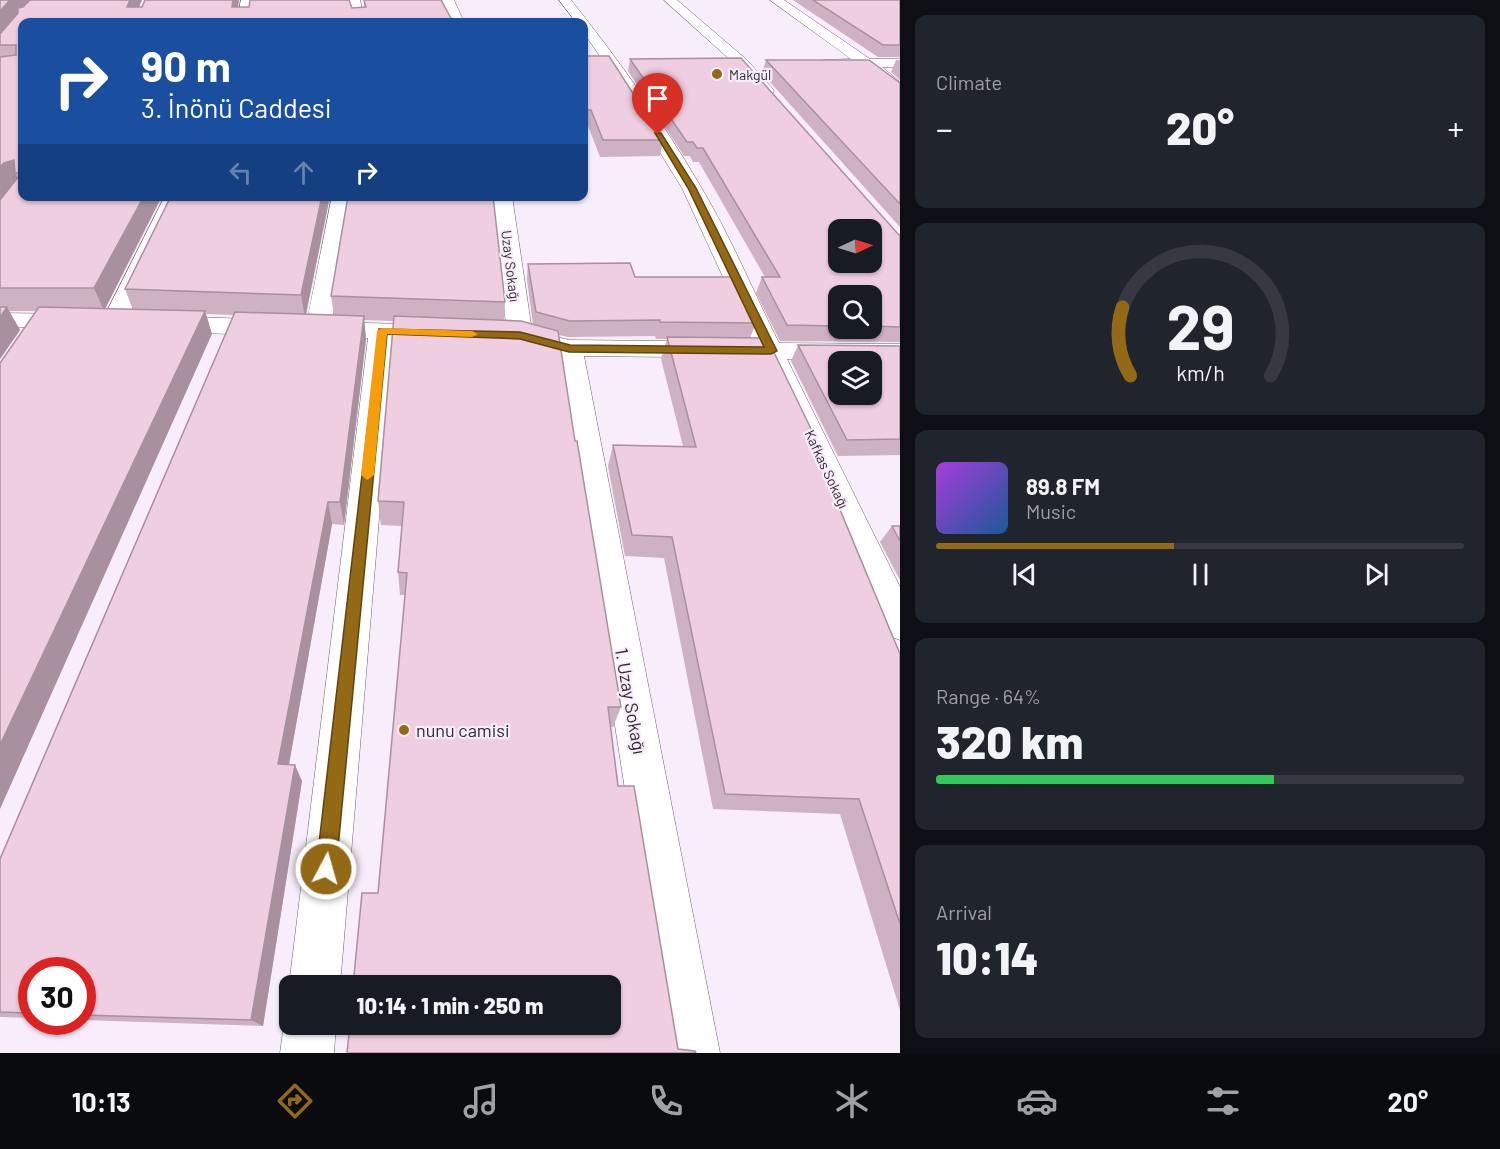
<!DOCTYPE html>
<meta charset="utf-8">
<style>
body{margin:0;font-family:Barlow,sans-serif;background:#20242c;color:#f1f3f6;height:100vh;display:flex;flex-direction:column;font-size:22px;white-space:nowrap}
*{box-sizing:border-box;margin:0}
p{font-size:20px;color:#9ea1a6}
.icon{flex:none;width:33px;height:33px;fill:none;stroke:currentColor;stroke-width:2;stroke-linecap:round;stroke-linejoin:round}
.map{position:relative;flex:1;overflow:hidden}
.side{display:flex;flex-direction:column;gap:15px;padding:15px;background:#0d0f14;width:600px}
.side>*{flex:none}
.guide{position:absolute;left:18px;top:18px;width:570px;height:183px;border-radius:12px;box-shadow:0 2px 4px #0004;background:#1a4fa0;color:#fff;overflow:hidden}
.needle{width:39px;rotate:86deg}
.controls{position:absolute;left:828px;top:219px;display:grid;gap:12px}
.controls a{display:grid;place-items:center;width:54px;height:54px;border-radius:12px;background:#171b24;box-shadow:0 2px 4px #0004;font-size:30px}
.speed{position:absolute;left:18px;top:957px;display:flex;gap:12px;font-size:30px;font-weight:700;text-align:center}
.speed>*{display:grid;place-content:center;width:78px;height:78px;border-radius:50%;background:#171b24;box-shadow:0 2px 4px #0004;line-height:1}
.speed .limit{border:9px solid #d22;background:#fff;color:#111}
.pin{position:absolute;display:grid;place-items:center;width:51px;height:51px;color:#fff;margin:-62px -26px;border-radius:50% 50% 50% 0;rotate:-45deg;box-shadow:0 0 6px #0007}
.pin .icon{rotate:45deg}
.me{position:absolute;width:66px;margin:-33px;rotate:6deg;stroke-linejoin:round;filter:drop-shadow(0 0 4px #0008)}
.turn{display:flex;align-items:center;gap:21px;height:126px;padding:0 24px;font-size:27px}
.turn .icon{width:78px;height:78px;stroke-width:2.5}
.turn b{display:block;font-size:42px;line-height:51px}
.lanes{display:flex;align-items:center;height:57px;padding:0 24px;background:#0003;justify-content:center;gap:30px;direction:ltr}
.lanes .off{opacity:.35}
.big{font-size:45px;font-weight:800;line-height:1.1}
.side .card{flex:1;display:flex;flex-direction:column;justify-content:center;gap:9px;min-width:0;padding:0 21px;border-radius:12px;background:#20242c}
.side .dial{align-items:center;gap:0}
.dial svg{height:156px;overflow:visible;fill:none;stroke:#363941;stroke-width:7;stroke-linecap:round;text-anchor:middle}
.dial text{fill:#f1f3f6;stroke:none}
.song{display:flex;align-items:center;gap:18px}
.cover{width:72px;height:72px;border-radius:9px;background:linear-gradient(135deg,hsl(280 70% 55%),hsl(210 70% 35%))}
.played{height:6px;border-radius:3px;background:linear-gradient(90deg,#946915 45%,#363941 45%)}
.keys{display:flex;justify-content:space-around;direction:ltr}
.heat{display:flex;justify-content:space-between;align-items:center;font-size:33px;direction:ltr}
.charge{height:9px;border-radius:4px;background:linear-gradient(90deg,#34c759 64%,#363941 0)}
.trip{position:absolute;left:279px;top:975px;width:342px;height:60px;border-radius:12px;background:#171b24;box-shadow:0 2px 4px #0004;font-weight:800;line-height:60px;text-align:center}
.tab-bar{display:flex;height:96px;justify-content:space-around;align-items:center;background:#090b0e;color:#9ea1a6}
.tab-bar .icon{width:42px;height:42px}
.tab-bar .active{color:#946915}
.tab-bar b{font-size:27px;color:#f1f3f6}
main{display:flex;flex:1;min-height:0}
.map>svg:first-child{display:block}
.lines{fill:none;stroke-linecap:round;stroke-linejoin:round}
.street-casing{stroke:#6c626e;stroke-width:1}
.street{fill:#fff;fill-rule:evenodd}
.wall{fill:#ceb1c2;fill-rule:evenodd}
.shaded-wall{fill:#a8909e}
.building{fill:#f0cee1;stroke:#a8909e;stroke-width:1.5;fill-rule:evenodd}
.route{fill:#946915;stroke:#60440e;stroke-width:1.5}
.slow{fill:#f59e0b}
.poi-dot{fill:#946915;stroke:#f8edfb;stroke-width:2}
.labels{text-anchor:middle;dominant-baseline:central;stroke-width:4.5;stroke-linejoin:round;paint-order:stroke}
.far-poi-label{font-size:14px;fill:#2d292e;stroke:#f8edfb;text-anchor:start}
.far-street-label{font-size:14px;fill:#2d292e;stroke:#f8edfb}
.near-street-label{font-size:18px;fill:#2d292e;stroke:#f8edfb}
.near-poi-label{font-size:18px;fill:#2d292e;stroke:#f8edfb;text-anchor:start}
</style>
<main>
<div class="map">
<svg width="900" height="1053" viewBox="0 0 900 1053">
<rect width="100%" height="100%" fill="#f8edfb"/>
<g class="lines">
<g class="street-casing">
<g id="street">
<polygon points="241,0 253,0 250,22 237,22"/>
<polygon points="348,0 360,0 365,22 353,22"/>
<polygon points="442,0 454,0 464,22 452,22"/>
<path d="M559,0H571C618,59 663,122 701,187C731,237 753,291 779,343L900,344V360L787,359L900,587V640L887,635L760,358L584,356L720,1053H666L557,353L509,340L505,335L507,333L492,196H512L532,331L569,340L753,342L682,188L606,65L584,33V22H576Z"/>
<polygon points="664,0 677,0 747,60 772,88 774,91 772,94 760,94 737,66"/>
<polygon points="770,0 784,0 870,59 900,59 900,67 882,67 900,82 900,95 894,93 863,67 823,66 821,63 823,60 851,59"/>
<polygon points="165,196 185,196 126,321 123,326 114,328 105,326 102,321"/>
<polygon points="332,196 352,196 332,322 439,325 448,328 452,333 448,338 439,341 394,339 340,986 290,986 290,988 289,986 368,338 164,332 155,329 151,324 155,319 164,316 307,321"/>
<polygon points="0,313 73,314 82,316 85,321 82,326 73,328 0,327"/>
<polygon points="290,1010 290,1024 336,1024 334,1053 280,1053 284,1024"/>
</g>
</g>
<use href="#street" class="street"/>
</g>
<g class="wall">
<polygon points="0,0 142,0 139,7 239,0 238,7 352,8 364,7 364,0 441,0 453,22 22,22 22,196 162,196 105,309 133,310 125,289 330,196 306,315 334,315 331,296 505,302 504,320 533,324 527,280 528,264 635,277 756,323 750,338 814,435 811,441 900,654 900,1010 840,814 713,809 664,558 625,556 608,466 613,445 683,446 661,359 667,339 656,339 655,336 568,337 559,335 575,441 621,707 613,727 611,727 347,1053 378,893 405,595 400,595 398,572 402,526 381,525 378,501 394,321 364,320 366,339 344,525 332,524 289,764 302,781 263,1026 82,1020 82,970 32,970 32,1018 0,1017 0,859 234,315 206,314 212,334 36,311 9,311 20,330 0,359"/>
<polygon points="793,0 900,0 900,57 878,57"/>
<polygon points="584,56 663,140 660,156 600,157 588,126 584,126"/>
<path d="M630,59L898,234L900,235V342L780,341L756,293L762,277H765L699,162H693L690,156H684L628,71ZM838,296H872V328H838Z"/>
<polygon points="766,60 900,83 900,227 762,73"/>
<polygon points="896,60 900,60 900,80 891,72"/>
<polygon points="798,345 900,346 900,455 838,456 791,361"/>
<polygon points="892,526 900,526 900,580 880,542"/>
</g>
<g class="shaded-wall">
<polygon points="10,0 31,0 0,35 0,11"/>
<polygon points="130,0 142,0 132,22 127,7"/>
<polygon points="233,0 239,0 235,22 232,7"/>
<polygon points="14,160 19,173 15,173 19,182 0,200 0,167 4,163"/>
<polygon points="144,196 162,196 104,311 94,288"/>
<polygon points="322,196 330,196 305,318 301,295"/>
<polygon points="7,307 20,330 0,359 0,317"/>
<polygon points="205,311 212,334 0,809 0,745"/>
<polygon points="364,316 366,339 344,525 340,502"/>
<polygon points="328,502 332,524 286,781 278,764"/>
<polygon points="295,765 302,781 263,1026 251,1020"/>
</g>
<g class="building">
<polygon points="0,0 10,0 0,11"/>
<polygon points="30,0 130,0 127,7 142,7 145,0 233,0 232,7 249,7 250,0 349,0 352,8 366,7 364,0 441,0 453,22 22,22 22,196 144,196 94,288 0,288 0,200 19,176 19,173 15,173 14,160 4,163 0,167 0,57 16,55 16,45 0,45 0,34 18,13 18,8 23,7"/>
<polygon points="813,0 900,0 900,45 883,45"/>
<polygon points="584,56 609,56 663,140 603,140 591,110 584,110"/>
<path d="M741,58L898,234L900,235V327L872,326V296H838V326L787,325L762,277H780L703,148H697L693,142H687L630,59ZM838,230H872V262H838Z"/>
<polygon points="766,60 869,60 900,83 900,204"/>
<polygon points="171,196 322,196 301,295 125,289"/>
<polygon points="348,196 493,196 505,302 331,296"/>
<polygon points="630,263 635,277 733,277 756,323 660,322 660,320 570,321 536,312 528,264"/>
<polygon points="0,307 7,307 0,317"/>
<polygon points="39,307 205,311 0,745 0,363"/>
<polygon points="235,312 364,316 340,502 328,502 278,764 295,765 251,1020 82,1015 82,970 32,970 32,1013 0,1012 0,859"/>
<polygon points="394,316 521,321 558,331 575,441 577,441 621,707 608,707 618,786 634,786 678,1049 695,1051 696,1053 347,1053 350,1024 610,1024 610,986 353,986 362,893 378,893 407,573 398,572 404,502 378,501"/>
<polygon points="667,337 767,338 814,435 809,435 900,654 900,924 859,799 725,794 672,537 632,535 613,445 696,447"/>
<path d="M798,345L900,346V439L847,440ZM838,362H872V394H838Z"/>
<polygon points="892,526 900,526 900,541"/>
</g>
<polygon class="route" points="655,133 661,133 696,188 777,351 771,354 569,352 520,339 387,334 336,869 333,875 326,878 319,875 316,869 379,329 520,332 570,345 764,347 688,188"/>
<polygon class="slow" points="382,328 472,331 478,334 472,337 387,334 374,475 367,480 361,475 377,331"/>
<g class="poi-dot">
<circle cx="717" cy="74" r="6"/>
<circle cx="404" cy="730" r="6"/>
</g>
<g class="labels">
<g class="far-poi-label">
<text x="729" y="74">Makgül</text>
</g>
<g class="far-street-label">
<text transform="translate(511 266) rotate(83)">Uzay Sokağı</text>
<text transform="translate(827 469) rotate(65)">Kafkas Sokağı</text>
</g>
<g class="near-street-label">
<text transform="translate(631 701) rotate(80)">1. Uzay Sokağı</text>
</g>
<g class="near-poi-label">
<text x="416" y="730">nunu camisi</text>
</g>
</g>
</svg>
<div class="controls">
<a><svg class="needle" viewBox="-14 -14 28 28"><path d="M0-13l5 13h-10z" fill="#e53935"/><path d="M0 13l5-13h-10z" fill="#9ea1a6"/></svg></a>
<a><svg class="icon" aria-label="search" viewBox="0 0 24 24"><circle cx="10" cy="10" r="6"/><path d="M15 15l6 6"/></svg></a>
<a><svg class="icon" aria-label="layers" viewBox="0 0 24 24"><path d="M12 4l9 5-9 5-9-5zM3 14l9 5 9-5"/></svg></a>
</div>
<div class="speed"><div class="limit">30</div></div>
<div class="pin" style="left:658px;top:135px;background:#d93025"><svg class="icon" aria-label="arrive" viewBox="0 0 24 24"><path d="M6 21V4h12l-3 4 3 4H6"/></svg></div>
<svg class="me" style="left:326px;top:869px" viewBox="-20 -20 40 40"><circle r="17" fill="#946915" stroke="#fff" stroke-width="3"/><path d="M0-11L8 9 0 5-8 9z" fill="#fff"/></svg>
<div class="trip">10:14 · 1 min · 250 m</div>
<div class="guide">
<div class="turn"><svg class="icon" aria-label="right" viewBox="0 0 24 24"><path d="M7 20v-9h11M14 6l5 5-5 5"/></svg><div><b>90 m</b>3. İnönü Caddesi</div></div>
<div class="lanes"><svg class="icon off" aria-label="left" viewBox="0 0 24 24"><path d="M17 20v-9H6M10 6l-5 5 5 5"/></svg><svg class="icon off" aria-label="ahead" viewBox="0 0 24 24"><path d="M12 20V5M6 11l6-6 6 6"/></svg><svg class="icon" aria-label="right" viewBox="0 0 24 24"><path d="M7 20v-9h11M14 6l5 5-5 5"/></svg></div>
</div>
</div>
<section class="side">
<div class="card"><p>Climate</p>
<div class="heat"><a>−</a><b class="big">20°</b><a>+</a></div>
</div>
<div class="card dial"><svg viewBox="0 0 100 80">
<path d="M14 69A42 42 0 1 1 86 69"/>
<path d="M14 69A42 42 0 0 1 10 34" stroke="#946915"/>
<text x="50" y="56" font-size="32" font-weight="700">29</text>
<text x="50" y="72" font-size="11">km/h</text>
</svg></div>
<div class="card">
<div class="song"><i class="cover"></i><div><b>89.8 FM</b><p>Music</p></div></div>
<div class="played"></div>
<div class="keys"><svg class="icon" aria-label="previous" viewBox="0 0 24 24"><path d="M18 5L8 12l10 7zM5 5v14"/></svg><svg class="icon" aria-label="pause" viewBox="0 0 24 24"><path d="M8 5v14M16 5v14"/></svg><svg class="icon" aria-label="next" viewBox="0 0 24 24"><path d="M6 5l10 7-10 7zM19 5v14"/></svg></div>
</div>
<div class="card"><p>Range · 64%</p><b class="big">320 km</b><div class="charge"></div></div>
<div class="card"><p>Arrival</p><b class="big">10:14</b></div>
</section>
</main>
<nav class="tab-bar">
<b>10:13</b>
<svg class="icon active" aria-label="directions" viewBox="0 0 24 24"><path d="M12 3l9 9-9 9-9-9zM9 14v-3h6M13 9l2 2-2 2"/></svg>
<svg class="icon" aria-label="music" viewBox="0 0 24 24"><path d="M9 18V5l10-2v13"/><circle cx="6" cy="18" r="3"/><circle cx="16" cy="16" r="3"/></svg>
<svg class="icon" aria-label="phone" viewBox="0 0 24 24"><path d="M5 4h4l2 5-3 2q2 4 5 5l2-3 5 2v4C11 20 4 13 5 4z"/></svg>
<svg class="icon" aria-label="climate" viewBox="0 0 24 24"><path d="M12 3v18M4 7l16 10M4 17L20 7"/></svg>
<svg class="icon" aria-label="car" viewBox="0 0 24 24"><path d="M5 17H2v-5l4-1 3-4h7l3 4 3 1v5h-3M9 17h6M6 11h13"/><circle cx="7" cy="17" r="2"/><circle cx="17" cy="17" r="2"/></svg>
<svg class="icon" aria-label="filters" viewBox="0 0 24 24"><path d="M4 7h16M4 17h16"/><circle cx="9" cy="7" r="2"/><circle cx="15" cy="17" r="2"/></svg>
<b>20°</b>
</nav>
